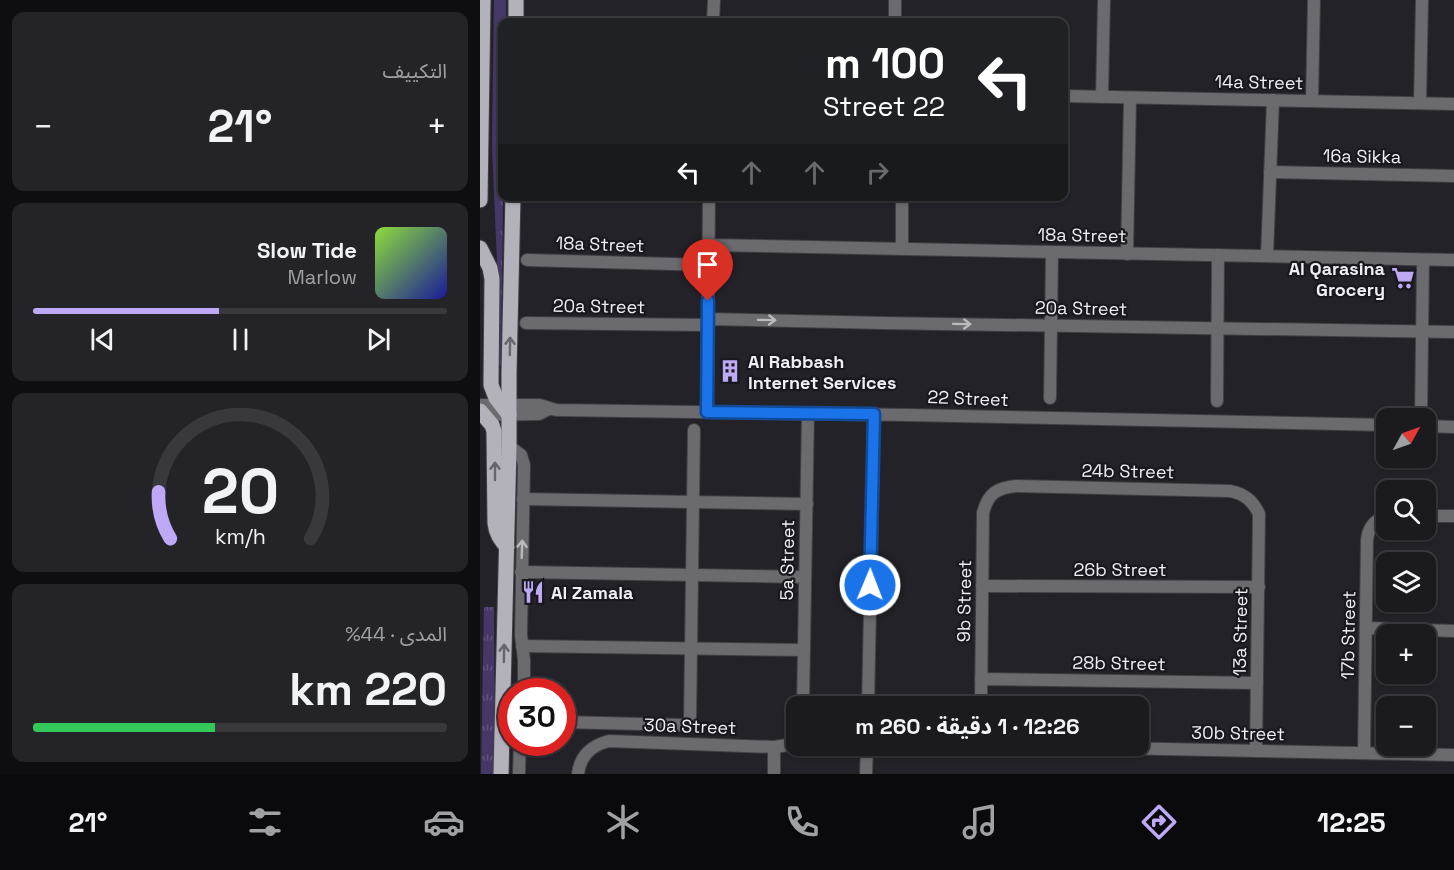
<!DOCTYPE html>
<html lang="ar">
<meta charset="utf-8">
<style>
body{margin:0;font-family:"Space Grotesk","Noto Sans Arabic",sans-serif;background:#232328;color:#f1f3f6;direction:rtl;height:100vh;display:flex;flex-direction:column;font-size:22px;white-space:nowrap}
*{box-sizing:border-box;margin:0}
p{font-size:20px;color:#9fa1a4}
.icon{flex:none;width:33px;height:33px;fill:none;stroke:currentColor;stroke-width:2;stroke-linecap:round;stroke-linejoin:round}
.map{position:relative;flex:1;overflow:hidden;direction:ltr}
.drawer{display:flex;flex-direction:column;gap:12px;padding:12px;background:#0e0e11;width:480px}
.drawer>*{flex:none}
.guide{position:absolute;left:18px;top:18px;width:570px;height:183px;border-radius:12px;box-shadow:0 2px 4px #0004,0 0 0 2px #38383d;direction:rtl;background:#202124;color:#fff;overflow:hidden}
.needle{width:39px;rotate:50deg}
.fabs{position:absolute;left:896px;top:408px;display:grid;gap:12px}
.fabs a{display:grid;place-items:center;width:60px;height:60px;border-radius:12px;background:#1a1a1f;box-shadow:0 2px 4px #0004,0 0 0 2px #38383d;font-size:30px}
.speed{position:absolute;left:18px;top:678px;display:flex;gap:12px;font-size:30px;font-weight:700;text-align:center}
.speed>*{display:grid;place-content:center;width:78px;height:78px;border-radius:50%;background:#1a1a1f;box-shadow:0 2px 4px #0004,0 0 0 2px #38383d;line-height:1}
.speed .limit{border:9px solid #d22;background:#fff;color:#111}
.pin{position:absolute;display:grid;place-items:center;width:51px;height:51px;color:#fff;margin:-62px -26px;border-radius:50% 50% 50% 0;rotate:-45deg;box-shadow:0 0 6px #0007}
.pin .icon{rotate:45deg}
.me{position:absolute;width:66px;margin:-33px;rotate:1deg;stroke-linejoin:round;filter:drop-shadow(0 0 4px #0008)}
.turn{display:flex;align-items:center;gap:21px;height:126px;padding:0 24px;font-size:27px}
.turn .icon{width:78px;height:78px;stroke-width:2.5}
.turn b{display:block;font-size:42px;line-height:51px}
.lanes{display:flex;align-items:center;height:57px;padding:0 24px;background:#0003;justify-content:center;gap:30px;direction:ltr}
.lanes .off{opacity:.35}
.big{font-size:45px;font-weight:700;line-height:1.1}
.drawer .widget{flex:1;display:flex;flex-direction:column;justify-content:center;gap:9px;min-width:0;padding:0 21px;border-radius:12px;background:#232328}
.drawer .dial{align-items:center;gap:0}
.dial svg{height:156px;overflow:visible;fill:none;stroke:#38383d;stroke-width:7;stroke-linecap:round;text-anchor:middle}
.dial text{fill:#f1f3f6;stroke:none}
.song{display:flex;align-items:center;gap:18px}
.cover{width:72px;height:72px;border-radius:9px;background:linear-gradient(135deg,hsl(90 70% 55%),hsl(240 70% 35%))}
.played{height:6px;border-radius:3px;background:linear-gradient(90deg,#bda9f5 45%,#38383d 45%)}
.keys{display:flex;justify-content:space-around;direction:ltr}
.heat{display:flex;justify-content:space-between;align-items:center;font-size:33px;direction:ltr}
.charge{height:9px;border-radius:4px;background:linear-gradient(90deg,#34c759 44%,#38383d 0)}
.trip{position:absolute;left:306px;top:696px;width:363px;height:60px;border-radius:12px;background:#1a1a1f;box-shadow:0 2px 4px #0004,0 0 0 2px #38383d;font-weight:700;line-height:60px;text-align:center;direction:rtl}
.menu{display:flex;height:96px;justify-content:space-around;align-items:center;background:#0a0a0c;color:#9fa1a4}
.menu .icon{width:42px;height:42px}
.menu .current{color:#bda9f5}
.menu b{font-size:27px;color:#f1f3f6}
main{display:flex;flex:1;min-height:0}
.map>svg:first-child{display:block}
.grass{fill:url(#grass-tufts)}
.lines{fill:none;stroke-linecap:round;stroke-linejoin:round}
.minor-casing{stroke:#403f45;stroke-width:14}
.major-casing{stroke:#403f45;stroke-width:17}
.minor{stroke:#6b6a6e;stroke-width:12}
.major{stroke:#b3b1b9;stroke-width:15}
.oneway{stroke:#bab9be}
.oneway2{stroke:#66646c}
.route-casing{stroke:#114b97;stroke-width:15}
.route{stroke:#1a73e8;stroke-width:10}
.labels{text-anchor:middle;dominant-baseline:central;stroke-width:4.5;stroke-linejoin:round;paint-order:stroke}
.street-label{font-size:18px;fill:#efeef3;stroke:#1a181f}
.poi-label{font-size:18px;font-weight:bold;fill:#efeef3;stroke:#1a181f;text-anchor:start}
</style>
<main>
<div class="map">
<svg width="974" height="774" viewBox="0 0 974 774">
<defs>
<pattern id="grass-tufts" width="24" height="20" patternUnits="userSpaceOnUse" patternTransform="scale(1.5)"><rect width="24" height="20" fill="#453767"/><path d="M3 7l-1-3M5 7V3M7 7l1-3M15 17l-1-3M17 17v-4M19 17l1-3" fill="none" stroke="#60547d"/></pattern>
</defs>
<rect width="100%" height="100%" fill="#232229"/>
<g class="grass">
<polygon points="14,0 26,0 26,22 22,22 23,197 21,365 17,365 17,261 12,147"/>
<polygon points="4,607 14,607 15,774 1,774"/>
</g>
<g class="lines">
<g class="minor-casing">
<g id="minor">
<polyline points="233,22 234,0"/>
<polyline points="415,22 415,0"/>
<polyline points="584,96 974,104"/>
<polyline points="622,97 624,0"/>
<polyline points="832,101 834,0"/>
<polyline points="940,103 942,0"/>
<polyline points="790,172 974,176"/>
<polyline points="229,245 974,260"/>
<polyline points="422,249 422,196"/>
<polyline points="647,254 650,98"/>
<polyline points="787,256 793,100"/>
<polyline points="47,260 229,265"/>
<polyline points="228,319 403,323 974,332"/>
<polyline points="46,323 228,325"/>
<polyline points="570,398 572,252"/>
<polyline points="737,401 738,255"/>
<path d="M0,405H59C66,406 69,409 77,410L428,415L906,425"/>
<polyline points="227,412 229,196"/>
<polyline points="0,415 59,414 69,409"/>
<polyline points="941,418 943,260"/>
<polyline points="945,426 974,427"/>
<polyline points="29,446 41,455 44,465 41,635 44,660 44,692"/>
<polyline points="43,499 327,504"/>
<polyline points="945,516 974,516"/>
<polyline points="41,572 325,577"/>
<polyline points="502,586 779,587"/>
<polyline points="886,628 974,631"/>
<polyline points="42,646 324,650"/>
<polyline points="501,679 777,683"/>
<polyline points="323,706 328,413"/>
<polyline points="388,706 394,414"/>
<path d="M501,706L503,513C508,493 517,488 536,486L750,491C765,494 773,501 779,514L776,751"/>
<polyline points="82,722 202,725 205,725 210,721 214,430"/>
<polyline points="541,746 974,755"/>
<path d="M884,753L887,540C888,528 895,520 906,516"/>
<polyline points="39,774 40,742"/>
<path d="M98,774C100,756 112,745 129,741L294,747L308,745L316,737"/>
<polyline points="294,774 294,747"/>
<polyline points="386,774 387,746"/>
</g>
</g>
<g class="major-casing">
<g id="major">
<polyline points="36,22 36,0"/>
<polyline points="0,200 3,0"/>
<polyline points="0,248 10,268 12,279 11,385 16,398 29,415"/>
<path d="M0,411L12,425L14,431L15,523C16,533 20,539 27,547"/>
<polyline points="21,774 29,446 29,373 33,196"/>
</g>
</g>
<use href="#minor" class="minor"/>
<use href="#major" class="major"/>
</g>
<defs><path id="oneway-shaft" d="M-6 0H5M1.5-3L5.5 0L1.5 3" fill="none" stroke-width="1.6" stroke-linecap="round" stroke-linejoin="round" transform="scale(1.5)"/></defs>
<g class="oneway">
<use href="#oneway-shaft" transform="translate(287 320) rotate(1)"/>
<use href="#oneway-shaft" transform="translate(482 324) rotate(1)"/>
<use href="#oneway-shaft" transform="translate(42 549) rotate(-88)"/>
</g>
<g class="oneway2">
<use href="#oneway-shaft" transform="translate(30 346) rotate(-89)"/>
<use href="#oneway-shaft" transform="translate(15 471) rotate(-90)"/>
<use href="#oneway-shaft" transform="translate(24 653) rotate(-89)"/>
</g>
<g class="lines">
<g class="route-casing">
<polyline id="route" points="228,301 227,412 394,414 390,585"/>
</g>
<use href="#route" class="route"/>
</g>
<defs>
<g id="supermarket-bare" transform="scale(1.8)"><path d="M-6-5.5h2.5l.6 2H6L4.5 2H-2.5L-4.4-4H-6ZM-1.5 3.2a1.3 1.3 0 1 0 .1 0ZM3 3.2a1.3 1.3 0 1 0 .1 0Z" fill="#bda9f5" stroke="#1a181f" stroke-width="2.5" paint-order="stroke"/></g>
<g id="building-bare" transform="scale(1.8)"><path d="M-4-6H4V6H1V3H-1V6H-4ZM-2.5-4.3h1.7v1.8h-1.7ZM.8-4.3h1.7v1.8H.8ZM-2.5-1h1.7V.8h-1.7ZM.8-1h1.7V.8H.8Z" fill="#bda9f5" stroke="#1a181f" stroke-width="2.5" paint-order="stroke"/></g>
<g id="restaurant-bare" transform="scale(1.8)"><path d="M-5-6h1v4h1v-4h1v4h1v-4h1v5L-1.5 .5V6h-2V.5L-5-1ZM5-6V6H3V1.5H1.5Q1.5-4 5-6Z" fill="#bda9f5" stroke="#1a181f" stroke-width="2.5" paint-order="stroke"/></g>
</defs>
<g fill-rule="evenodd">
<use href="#supermarket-bare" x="923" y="278"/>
<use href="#building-bare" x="250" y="371"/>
<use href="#restaurant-bare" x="53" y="592"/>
</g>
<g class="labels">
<g class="street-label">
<text transform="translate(779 82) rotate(1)">14a Street</text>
<text transform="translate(882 156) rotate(1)">16a Sikka</text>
<text transform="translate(602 235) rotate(1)">18a Street</text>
<text transform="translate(120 244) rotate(2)">18a Street</text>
<text transform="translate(119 306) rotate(1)">20a Street</text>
<text transform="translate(601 308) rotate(1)">20a Street</text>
<text transform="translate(488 398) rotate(2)">22 Street</text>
<text transform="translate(648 471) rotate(1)">24b Street</text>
<text transform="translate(307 560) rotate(-89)">5a Street</text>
<text x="640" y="569">26b Street</text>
<text transform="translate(484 601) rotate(-89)">9b Street</text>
<text transform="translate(760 632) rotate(-89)">13a Street</text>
<text transform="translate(868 635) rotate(-89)">17b Street</text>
<text transform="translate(639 663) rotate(1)">28b Street</text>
<text transform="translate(210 726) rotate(2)">30a Street</text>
<text transform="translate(758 733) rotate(1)">30b Street</text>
</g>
<g class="poi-label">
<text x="905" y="268" text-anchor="end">Al Qarasina<tspan x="905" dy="21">Grocery</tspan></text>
<text x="268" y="361">Al Rabbash<tspan x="268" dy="21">Internet Services</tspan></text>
<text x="71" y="592">Al Zamala</text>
</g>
</g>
</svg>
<div class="fabs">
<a><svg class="needle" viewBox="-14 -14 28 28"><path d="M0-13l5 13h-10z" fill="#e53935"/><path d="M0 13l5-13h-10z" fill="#9fa1a4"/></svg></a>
<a><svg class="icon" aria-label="search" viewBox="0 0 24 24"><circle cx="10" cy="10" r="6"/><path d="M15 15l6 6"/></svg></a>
<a><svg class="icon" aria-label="layers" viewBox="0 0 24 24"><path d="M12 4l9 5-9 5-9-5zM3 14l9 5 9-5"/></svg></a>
<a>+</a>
<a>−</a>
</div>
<div class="speed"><div class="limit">30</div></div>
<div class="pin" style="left:228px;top:301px;background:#d93025"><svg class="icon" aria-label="arrive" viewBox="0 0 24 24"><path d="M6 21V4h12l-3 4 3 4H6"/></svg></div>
<svg class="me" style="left:390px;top:585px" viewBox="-20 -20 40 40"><circle r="17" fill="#1a73e8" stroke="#fff" stroke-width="3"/><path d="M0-11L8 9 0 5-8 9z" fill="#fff"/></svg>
<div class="trip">12:26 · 1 دقيقة · 260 m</div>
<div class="guide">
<div class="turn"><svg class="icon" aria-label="left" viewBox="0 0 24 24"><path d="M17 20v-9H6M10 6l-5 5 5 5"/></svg><div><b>100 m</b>22 Street</div></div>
<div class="lanes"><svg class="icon" aria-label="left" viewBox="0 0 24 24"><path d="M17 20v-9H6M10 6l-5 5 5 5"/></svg><svg class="icon off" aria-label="ahead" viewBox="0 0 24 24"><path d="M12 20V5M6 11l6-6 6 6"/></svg><svg class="icon off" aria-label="ahead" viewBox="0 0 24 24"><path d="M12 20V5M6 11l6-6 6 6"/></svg><svg class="icon off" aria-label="right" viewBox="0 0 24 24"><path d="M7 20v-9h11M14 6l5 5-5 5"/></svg></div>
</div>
</div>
<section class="drawer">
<div class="widget"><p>التكييف</p>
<div class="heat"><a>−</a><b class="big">21°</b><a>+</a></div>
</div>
<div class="widget">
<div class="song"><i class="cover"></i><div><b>Slow Tide</b><p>Marlow</p></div></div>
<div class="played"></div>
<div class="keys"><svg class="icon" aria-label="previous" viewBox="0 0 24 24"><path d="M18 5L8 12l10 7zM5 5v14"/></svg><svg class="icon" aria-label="pause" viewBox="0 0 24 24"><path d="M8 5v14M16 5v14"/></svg><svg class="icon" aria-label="next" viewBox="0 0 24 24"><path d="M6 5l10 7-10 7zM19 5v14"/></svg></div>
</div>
<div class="widget dial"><svg viewBox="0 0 100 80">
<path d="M14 69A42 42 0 1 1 86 69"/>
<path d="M14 69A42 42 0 0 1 8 45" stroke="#bda9f5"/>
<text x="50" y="56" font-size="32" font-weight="700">20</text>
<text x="50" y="72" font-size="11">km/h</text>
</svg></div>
<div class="widget"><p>المدى · 44%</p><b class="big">220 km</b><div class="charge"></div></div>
</section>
</main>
<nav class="menu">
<b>12:25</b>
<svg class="icon current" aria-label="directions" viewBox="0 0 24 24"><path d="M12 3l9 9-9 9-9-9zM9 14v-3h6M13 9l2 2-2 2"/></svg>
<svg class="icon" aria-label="music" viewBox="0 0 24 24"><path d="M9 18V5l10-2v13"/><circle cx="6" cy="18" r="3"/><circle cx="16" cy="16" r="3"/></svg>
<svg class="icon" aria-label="phone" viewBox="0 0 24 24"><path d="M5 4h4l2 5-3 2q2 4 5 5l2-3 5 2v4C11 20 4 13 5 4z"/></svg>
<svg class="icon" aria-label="climate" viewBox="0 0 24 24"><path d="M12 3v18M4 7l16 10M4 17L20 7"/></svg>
<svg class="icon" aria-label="car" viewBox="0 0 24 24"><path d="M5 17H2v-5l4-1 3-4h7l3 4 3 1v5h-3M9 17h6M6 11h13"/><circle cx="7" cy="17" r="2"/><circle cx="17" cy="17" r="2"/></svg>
<svg class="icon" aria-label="filters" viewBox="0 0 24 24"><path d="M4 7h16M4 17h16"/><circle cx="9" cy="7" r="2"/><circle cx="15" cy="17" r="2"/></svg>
<b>21°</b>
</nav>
